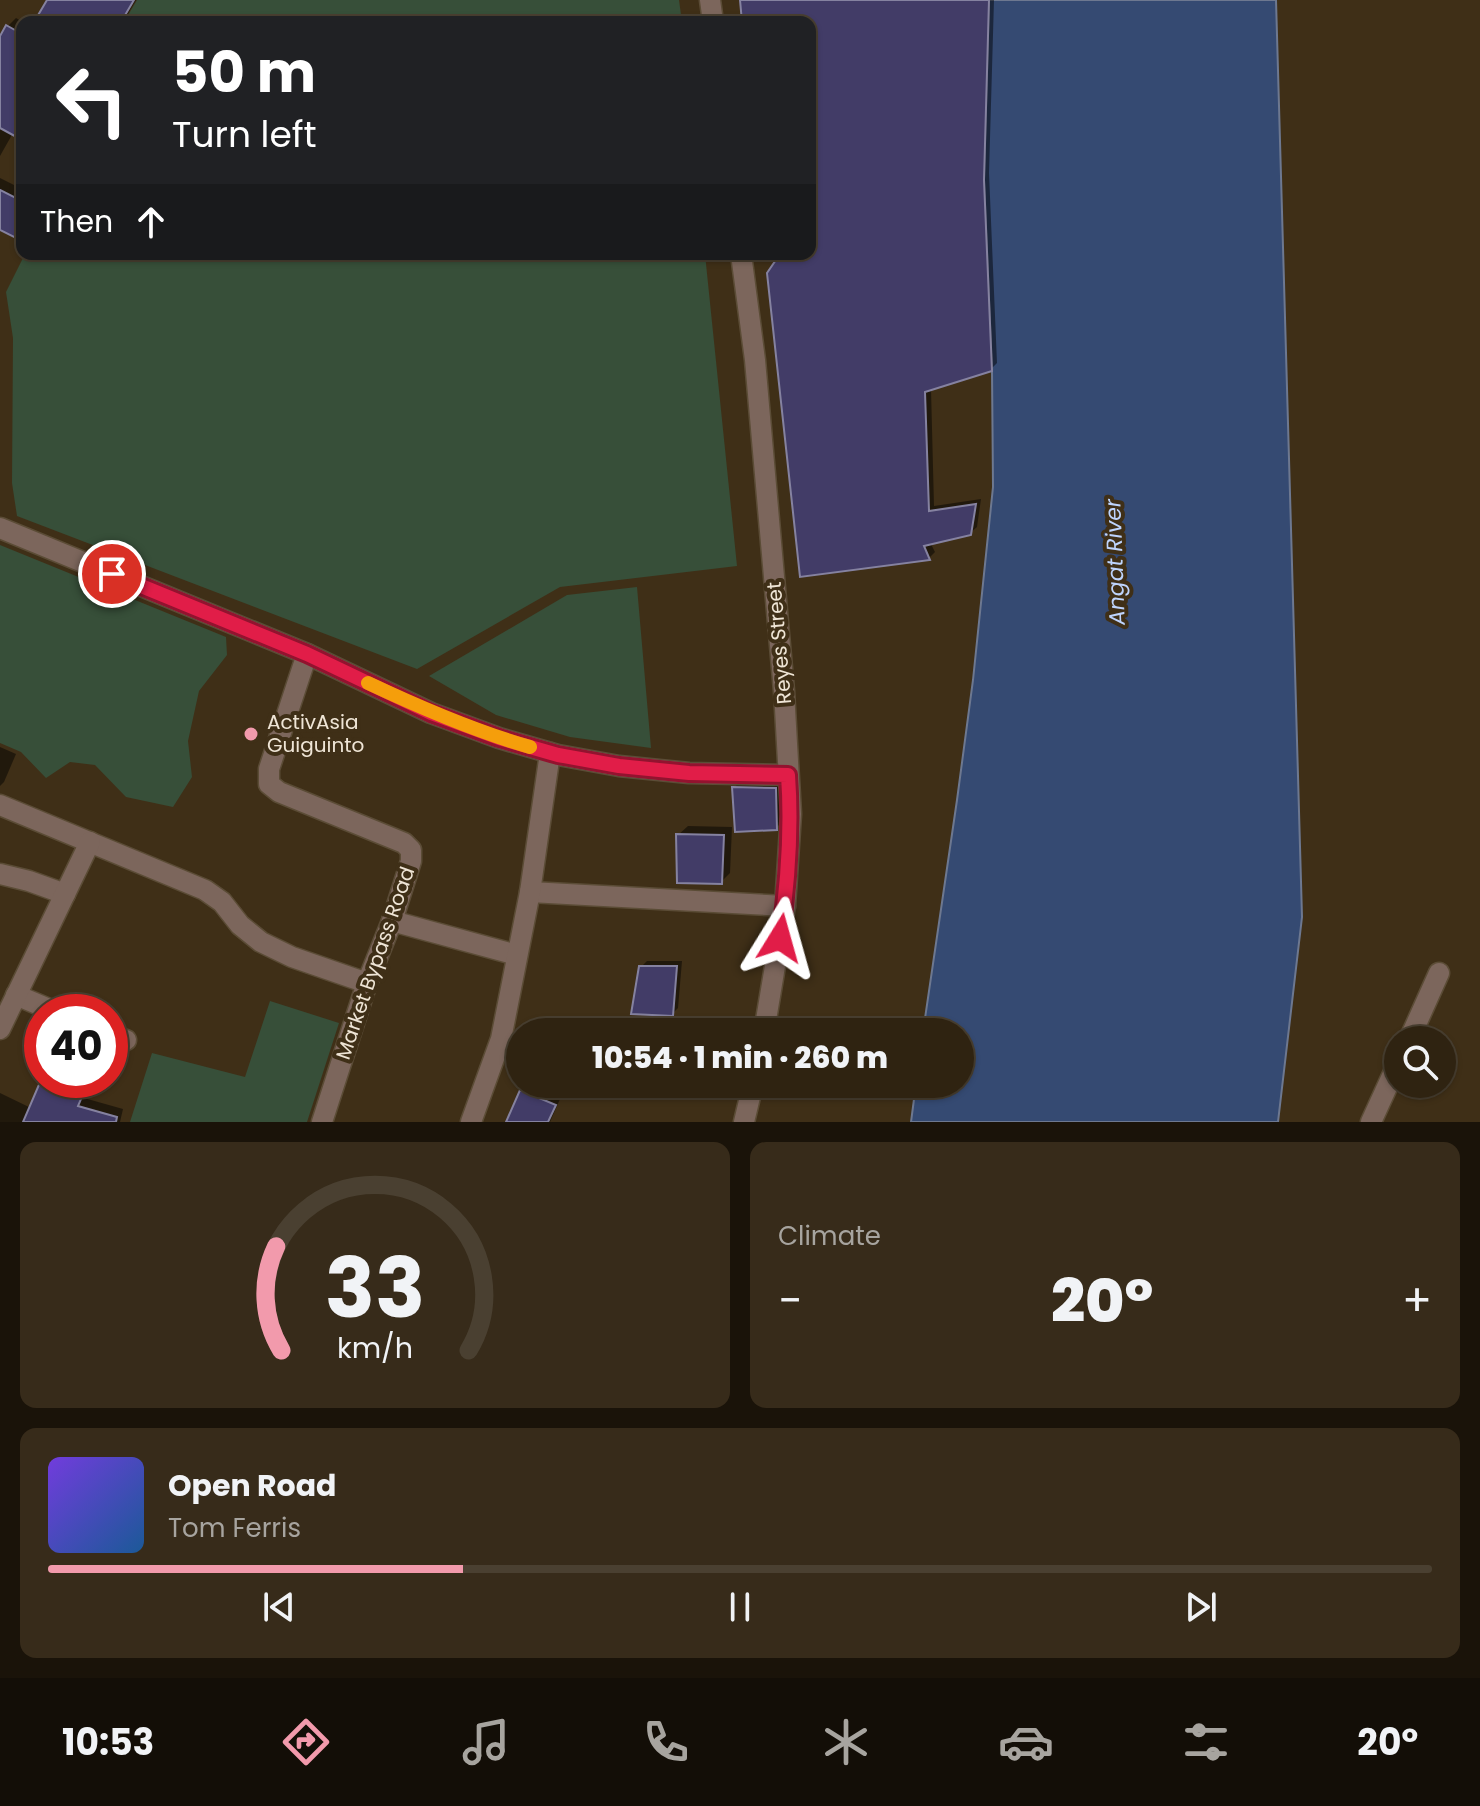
<!DOCTYPE html>
<meta charset="utf-8">
<style>
body{margin:0;font-family:Poppins,sans-serif;background:#372b1a;color:#f1f3f6;height:100vh;display:flex;flex-direction:column;font-size:30px;white-space:nowrap}
*{box-sizing:border-box;margin:0}
p{font-size:26px;color:#a7a49f}
.icon{flex:none;width:44px;height:44px;fill:none;stroke:currentColor;stroke-width:2;stroke-linecap:round;stroke-linejoin:round}
.map{position:relative;height:1122px;overflow:hidden}
.side{display:flex;flex-direction:column;gap:20px;padding:20px;background:#1a1309;flex:1}
.side>*{flex:none}
.hud{position:absolute;left:16px;top:16px;width:800px;height:244px;border-radius:16px;box-shadow:0 2px 6px #0004,0 0 0 2px #4a4031;background:#202124;color:#fff;overflow:hidden}
.controls{position:absolute;left:1384px;top:1026px;display:grid;gap:16px}
.controls a{display:grid;place-items:center;width:72px;height:72px;border-radius:50%;background:#2f2311;box-shadow:0 2px 6px #0004,0 0 0 2px #4a4031;font-size:40px}
.speed{position:absolute;left:24px;top:994px;display:flex;gap:16px;font-size:40px;font-weight:700;text-align:center}
.speed>*{display:grid;place-content:center;width:104px;height:104px;border-radius:50%;background:#2f2311;box-shadow:0 2px 6px #0004,0 0 0 2px #4a4031;line-height:1}
.speed .limit{border:12px solid #d22;background:#fff;color:#111}
.pin{position:absolute;display:grid;place-items:center;width:68px;height:68px;color:#fff;margin:-34px;border:4px solid #fff;border-radius:50%;box-shadow:0 2px 8px #0007}
.me{position:absolute;width:88px;margin:-44px;rotate:8deg;stroke-linejoin:round;filter:drop-shadow(0 0 6px #0008)}
.turn{display:flex;align-items:center;gap:28px;height:168px;padding:0 24px;font-size:36px}
.turn .icon{width:104px;height:104px;stroke-width:2.5}
.turn b{display:block;font-size:56px;line-height:68px}
.then{display:flex;align-items:center;height:76px;padding:0 24px;background:#0003;gap:16px;font-size:30px}
.big{font-size:60px;font-weight:800;line-height:1.1}
.side .widget{flex:1;display:flex;flex-direction:column;justify-content:center;gap:12px;min-width:0;padding:0 28px;border-radius:16px;background:#372b1a}
.side .dial{align-items:center;gap:0}
.dial svg{height:208px;overflow:visible;fill:none;stroke:#4a4031;stroke-width:7;stroke-linecap:round;text-anchor:middle}
.dial text{fill:#f1f3f6;stroke:none}
.song{display:flex;align-items:center;gap:24px}
.cover{width:96px;height:96px;border-radius:12px;background:linear-gradient(135deg,hsl(260 70% 55%),hsl(210 70% 35%))}
.played{height:8px;border-radius:4px;background:linear-gradient(90deg,#f29aac 30%,#4a4031 30%)}
.keys{display:flex;justify-content:space-around;direction:ltr}
.heat{display:flex;justify-content:space-between;align-items:center;font-size:44px;direction:ltr}
.side .tiles{flex:1;display:grid;gap:20px;grid-template-columns:1fr 1fr}
.widget:last-child{grid-column:span 2}
.trip{position:absolute;left:506px;top:1018px;width:468px;height:80px;border-radius:40px;background:#2f2311;box-shadow:0 2px 6px #0004,0 0 0 2px #4a4031;font-weight:800;line-height:80px;text-align:center}
.tabs{display:flex;height:128px;justify-content:space-around;align-items:center;background:#130e07;color:#a7a49f}
.tabs .icon{width:56px;height:56px}
.tabs .on{color:#f29aac}
.tabs b{font-size:36px;color:#f1f3f6}
.map>svg:first-child{display:block}
.green{fill:#374f39}
.water{fill:#354a72;stroke:#6d7890;stroke-width:2}
.shadow{fill:#0007}
.building{fill:#423c67;stroke:#8582a0;stroke-width:2}
.lines{fill:none;stroke-linecap:round;stroke-linejoin:round}
.minor-casing{stroke:#5b4c36;stroke-width:23}
.minor{stroke:#7c665c;stroke-width:20}
.route-casing{stroke:#92132f;stroke-width:20}
.route{stroke:#e11d48;stroke-width:14}
.slow{stroke:#f59e0b;stroke-width:14}
.poi-dot{fill:#f29aac;stroke:#3f2f17;stroke-width:3}
.labels{text-anchor:middle;dominant-baseline:central;stroke-width:8;stroke-linejoin:round;paint-order:stroke}
.street-label{font-size:20px;fill:#efe5d6;stroke:#3f2f17}
.poi-label{font-size:20px;fill:#efe5d6;stroke:#3f2f17;text-anchor:start}
.water-label{font-size:22px;font-style:italic;fill:#bed4fd;stroke:#3f2f17}
</style>
<div class="map">
<svg width="1480" height="1122" viewBox="0 0 1480 1122">
<rect width="100%" height="100%" fill="#3f2f17"/>
<g class="green">
<polygon points="137,0 679,0 682,22 124,22"/>
<polygon points="25,254 705,254 737,566 560,587 417,669 17,516 12,483 13,338 6,292"/>
<polygon points="0,545 226,637 227,655 199,691 188,741 192,777 173,807 126,797 95,765 70,762 46,778 21,752 0,743"/>
<polygon points="637,587 651,748 570,737 496,715 429,676 567,595"/>
<polygon points="270,1001 339,1023 307,1122 130,1122 152,1053 245,1077"/>
</g>
<polygon class="water" points="989,0 1276,0 1302,917 1278,1122 911,1122 916,1084 960,1084 960,1032 923,1032 957,800 973,680 993,487 992,371 984,180"/>
<g class="shadow">
<polygon points="49,0 136,0 123,22 36,22"/>
<polygon points="742,0 994,0 989,173 997,363 991,369 931,389 934,506 981,499 977,527 970,533 930,542 935,552 929,558 782,254 810,254 810,22 744,22"/>
<polygon points="16,18 23,22 22,138 13,133 0,156 0,40 8,26"/>
<polygon points="0,178 22,189 22,235 0,227"/>
<polygon points="0,747 16,754 4,782 0,786"/>
<polygon points="743,778 785,779 786,818 776,828 734,788"/>
<polygon points="688,826 732,827 730,873 721,882 678,835"/>
<polygon points="647,961 682,961 678,1008 672,1014 641,967"/>
<polygon points="43,1080 92,1080 84,1098 123,1109 120,1122 0,1122 0,1093 31,1108"/>
<polygon points="528,1085 560,1099 550,1122 508,1122 522,1091"/>
</g>
<g class="building">
<polygon points="47,0 134,0 121,22 34,22"/>
<polygon points="740,0 989,0 984,180 992,371 925,392 929,511 976,504 971,535 924,546 930,560 800,577 767,273 780,254 810,254 810,22 742,22"/>
<polygon points="6,25 22,34 22,140 0,128 0,36"/>
<polygon points="0,190 22,201 22,241 0,230"/>
<polygon points="732,787 776,788 777,830 735,832"/>
<polygon points="676,834 724,835 722,884 677,883"/>
<polygon points="639,966 677,966 673,1016 631,1014"/>
<polygon points="41,1080 89,1080 78,1106 117,1117 116,1122 23,1122"/>
<polygon points="520,1090 556,1105 548,1122 506,1122"/>
</g>
<g class="lines">
<g class="minor-casing">
<g id="minor">
<polyline points="710,0 713,22"/>
<polyline points="741,254 755,360 784,691 791,814 785,906 764,1032"/>
<polyline points="0,528 307,654 431,713 499,738 558,755 619,766 689,773 788,775"/>
<polyline points="307,654 269,769 269,784 279,792 404,843 411,850 411,861 392,921 367,983 322,1122"/>
<polyline points="0,805 205,890 222,902 240,925 261,942 292,957 367,983"/>
<polyline points="0,874 29,881 65,894"/>
<polyline points="530,892 785,906"/>
<polyline points="392,921 517,955"/>
<polyline points="16,995 56,1012"/>
<polyline points="0,1029 90,842"/>
<polyline points="110,1035 126,1040"/>
<polyline points="1409,1040 1439,973"/>
<polyline points="471,1122 501,1039 530,892 550,753"/>
<polyline points="744,1122 753,1084"/>
<polyline points="1371,1122 1398,1063"/>
</g>
</g>
<use href="#minor" class="minor"/>
</g>
<g class="lines">
<g class="route-casing">
<path id="route" d="M112,574L307,654L431,713L499,738L558,755L619,766L689,773L788,775C792,830 788,883 780,938"/>
</g>
<use href="#route" class="route"/>
<path class="slow" d="M368,683C421,708 474,731 530,747"/>
</g>
<circle class="poi-dot" cx="251" cy="734" r="8"/>
<g class="labels">
<g class="street-label">
<text transform="translate(779 643) rotate(-95)">Reyes Street</text>
<text transform="translate(375 963) rotate(-71)">Market Bypass Road</text>
</g>
<g class="poi-label">
<text x="267" y="722">ActivAsia<tspan x="267" dy="23">Guiguinto</tspan></text>
</g>
<g class="water-label">
<text transform="translate(1115 562) rotate(-92)">Angat River</text>
</g>
</g>
</svg>
<div class="controls">
<a><svg class="icon" aria-label="search" viewBox="0 0 24 24"><circle cx="10" cy="10" r="6"/><path d="M15 15l6 6"/></svg></a>
</div>
<div class="speed"><div class="limit">40</div></div>
<div class="pin" style="left:112px;top:574px;background:#d93025"><svg class="icon" aria-label="arrive" viewBox="0 0 24 24"><path d="M6 21V4h12l-3 4 3 4H6"/></svg></div>
<svg class="me" style="left:780px;top:938px" viewBox="-20 -20 40 40"><path d="M0-17L14 15 0 8-14 15z" fill="#e11d48" stroke="#fff" stroke-width="4"/></svg>
<div class="trip">10:54 · 1 min · 260 m</div>
<div class="hud">
<div class="turn"><svg class="icon" aria-label="left" viewBox="0 0 24 24"><path d="M17 20v-9H6M10 6l-5 5 5 5"/></svg><div><b>50 m</b>Turn left</div></div>
<div class="then">Then<svg class="icon" aria-label="ahead" viewBox="0 0 24 24"><path d="M12 20V5M6 11l6-6 6 6"/></svg></div>
</div>
</div>
<section class="side">
<div class="tiles">
<div class="widget dial"><svg viewBox="0 0 100 80">
<path d="M14 69A42 42 0 1 1 86 69"/>
<path d="M14 69A42 42 0 0 1 12 29" stroke="#f29aac"/>
<text x="50" y="56" font-size="32" font-weight="700">33</text>
<text x="50" y="72" font-size="11">km/h</text>
</svg></div>
<div class="widget"><p>Climate</p>
<div class="heat"><a>−</a><b class="big">20°</b><a>+</a></div>
</div>
<div class="widget">
<div class="song"><i class="cover"></i><div><b>Open Road</b><p>Tom Ferris</p></div></div>
<div class="played"></div>
<div class="keys"><svg class="icon" aria-label="previous" viewBox="0 0 24 24"><path d="M18 5L8 12l10 7zM5 5v14"/></svg><svg class="icon" aria-label="pause" viewBox="0 0 24 24"><path d="M8 5v14M16 5v14"/></svg><svg class="icon" aria-label="next" viewBox="0 0 24 24"><path d="M6 5l10 7-10 7zM19 5v14"/></svg></div>
</div>
</div>
</section>
<nav class="tabs">
<b>10:53</b>
<svg class="icon on" aria-label="directions" viewBox="0 0 24 24"><path d="M12 3l9 9-9 9-9-9zM9 14v-3h6M13 9l2 2-2 2"/></svg>
<svg class="icon" aria-label="music" viewBox="0 0 24 24"><path d="M9 18V5l10-2v13"/><circle cx="6" cy="18" r="3"/><circle cx="16" cy="16" r="3"/></svg>
<svg class="icon" aria-label="phone" viewBox="0 0 24 24"><path d="M5 4h4l2 5-3 2q2 4 5 5l2-3 5 2v4C11 20 4 13 5 4z"/></svg>
<svg class="icon" aria-label="climate" viewBox="0 0 24 24"><path d="M12 3v18M4 7l16 10M4 17L20 7"/></svg>
<svg class="icon" aria-label="car" viewBox="0 0 24 24"><path d="M5 17H2v-5l4-1 3-4h7l3 4 3 1v5h-3M9 17h6M6 11h13"/><circle cx="7" cy="17" r="2"/><circle cx="17" cy="17" r="2"/></svg>
<svg class="icon" aria-label="filters" viewBox="0 0 24 24"><path d="M4 7h16M4 17h16"/><circle cx="9" cy="7" r="2"/><circle cx="15" cy="17" r="2"/></svg>
<b>20°</b>
</nav>
